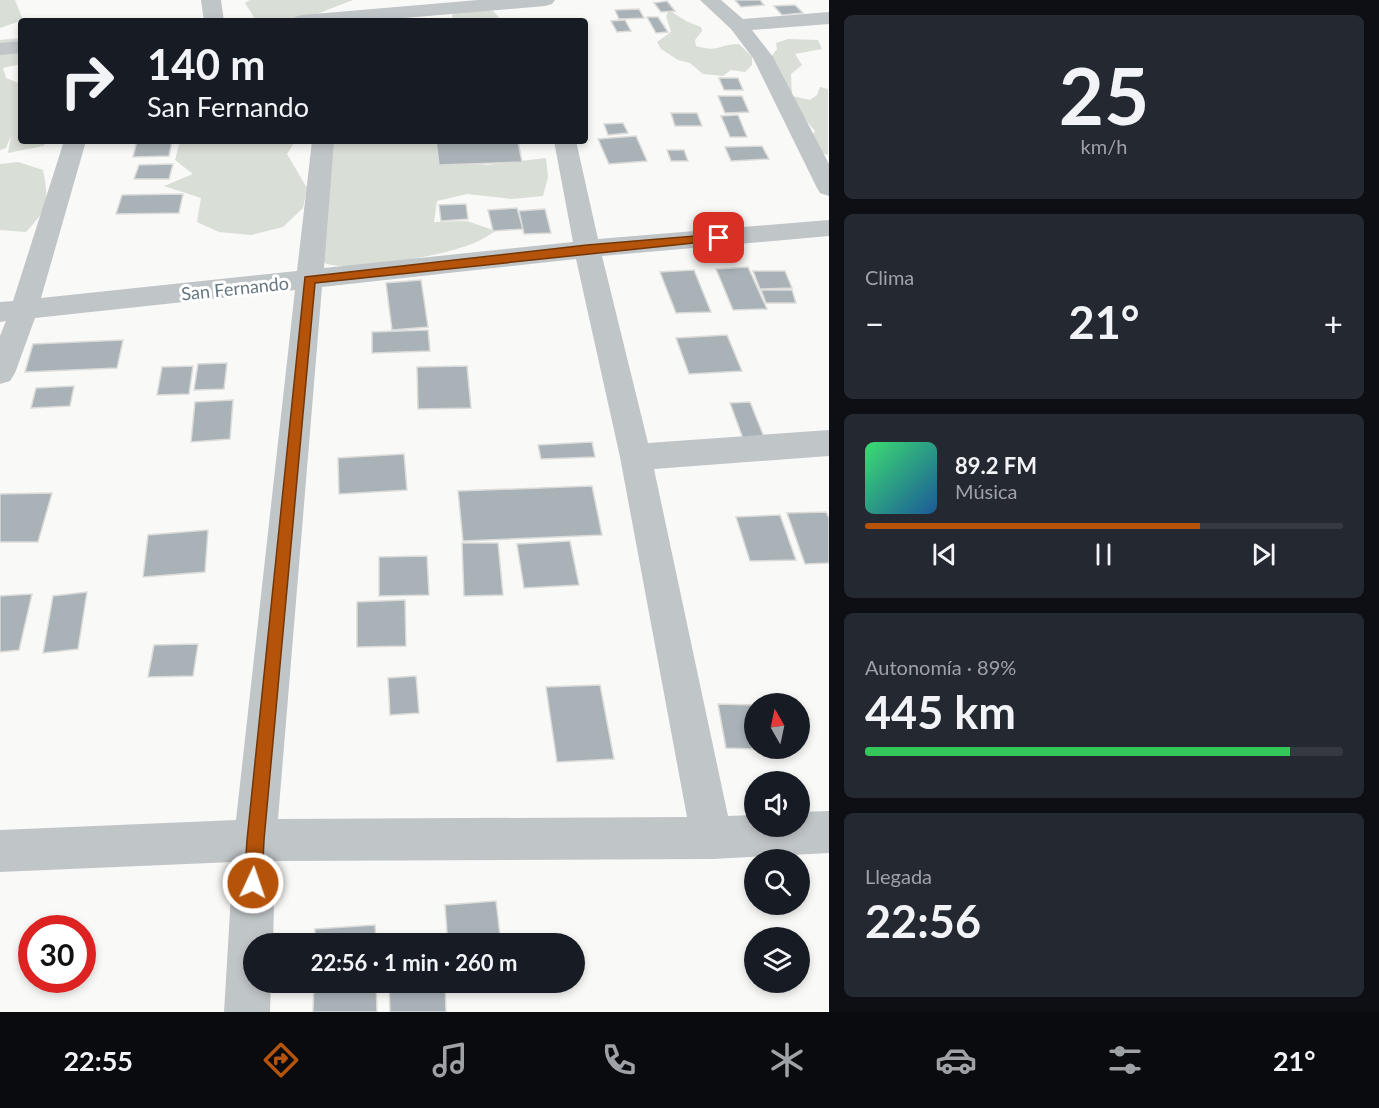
<!DOCTYPE html>
<html lang="es">
<meta charset="utf-8">
<style>
body{margin:0;font-family:Lato,sans-serif;background:#242831;color:#f1f3f6;height:100vh;display:flex;flex-direction:column;font-size:22px;white-space:nowrap}
*{box-sizing:border-box;margin:0}
p{font-size:20px;color:#9ea1a6}
.icon{flex:none;width:33px;height:33px;fill:none;stroke:currentColor;stroke-width:2;stroke-linecap:round;stroke-linejoin:round}
.map{position:relative;flex:1;overflow:hidden}
.panel{display:flex;flex-direction:column;gap:15px;padding:15px;background:#0d0f14;width:550px}
.panel>*{flex:none}
.top-card{position:absolute;left:18px;top:18px;width:570px;height:126px;border-radius:6px;box-shadow:0 3px 9px #0003;background:#171b24;color:#f1f3f6;overflow:hidden}
.needle{width:39px;rotate:351deg}
.controls{position:absolute;left:744px;top:693px;display:grid;gap:12px}
.controls a{display:grid;place-items:center;width:66px;height:66px;border-radius:50%;background:#171b24;box-shadow:0 3px 9px #0003;font-size:30px}
.speed{position:absolute;left:18px;top:915px;display:flex;gap:12px;font-size:30px;font-weight:700;text-align:center}
.speed>*{display:grid;place-content:center;width:78px;height:78px;border-radius:50%;background:#171b24;box-shadow:0 3px 9px #0003;line-height:1}
.speed .limit{border:9px solid #d22;background:#fff;color:#111}
.pin{position:absolute;display:grid;place-items:center;width:51px;height:51px;color:#fff;margin:-26px;border-radius:12px;box-shadow:0 3px 9px #0006}
.me{position:absolute;width:66px;margin:-33px;rotate:3deg;stroke-linejoin:round;filter:drop-shadow(0 0 4px #0008)}
.turn{display:flex;align-items:center;gap:21px;height:126px;padding:0 30px;font-size:27px}
.turn .icon{width:78px;height:78px;stroke-width:2.5}
.turn b{display:block;font-size:42px;line-height:51px}
.big{font-size:45px;font-weight:700;line-height:1.1}
.panel .widget{flex:1;display:flex;flex-direction:column;justify-content:center;gap:9px;min-width:0;padding:0 21px;border-radius:9px;background:#242831}
.panel .dial{align-items:center;gap:0}
.dial b{font-size:78px;line-height:1}
.song{display:flex;align-items:center;gap:18px}
.cover{width:72px;height:72px;border-radius:9px;background:linear-gradient(135deg,hsl(140 70% 55%),hsl(210 70% 35%))}
.played{height:6px;border-radius:3px;background:linear-gradient(90deg,#b45309 70%,#363941 70%)}
.keys{display:flex;justify-content:space-around;direction:ltr}
.heat{display:flex;justify-content:space-between;align-items:center;font-size:33px;direction:ltr}
.charge{height:9px;border-radius:4px;background:linear-gradient(90deg,#34c759 89%,#363941 0)}
.trip{position:absolute;left:243px;top:933px;width:342px;height:60px;border-radius:30px;background:#171b24;box-shadow:0 3px 9px #0003;font-weight:700;line-height:60px;text-align:center}
.tab-bar{display:flex;height:96px;justify-content:space-around;align-items:center;background:#090b0e;color:#9ea1a6}
.tab-bar .icon{width:42px;height:42px}
.tab-bar .active{color:#b45309}
.tab-bar b{font-size:27px;color:#f1f3f6}
main{display:flex;flex:1;min-height:0}
.map>svg:first-child{display:block}
.green{fill:#d9ded6}
.building{fill:#a9b2b7;stroke:#dbdbd9;stroke-width:1.5}
.lines{fill:none;stroke-linecap:round;stroke-linejoin:round}
.street{fill:#c0c5c8;fill-rule:evenodd}
.route{fill:#b45309;stroke:#753606;stroke-width:1.5}
.labels{text-anchor:middle;dominant-baseline:central;stroke-width:6;stroke-linejoin:round;paint-order:stroke}
.street-label{font-size:18px;fill:#657680;stroke:#fff}
</style>
<main>
<div class="map">
<svg width="829" height="1012" viewBox="0 0 829 1012">
<rect width="100%" height="100%" fill="#f9f9f7"/>
<g class="green">
<polygon points="0,0 15,0 23,20 0,28"/>
<polygon points="250,0 353,0 304,19 260,21 255,19 245,3"/>
<polygon points="481,9 493,11 502,21 453,21 452,15 456,10"/>
<path d="M669,10L686,21L701,27L702,31L695,40L696,46C720,53 718,44 739,44L752,57V65L745,72L731,70L723,76L703,74L690,63L678,60L661,49L657,42L671,32L666,16Z"/>
<polygon points="21,38 21,64 3,68 6,78 21,84 21,141 48,141 43,146 8,153 11,136 6,148 0,150 0,40"/>
<polygon points="788,39 818,40 822,49 795,54 802,65 791,74 792,96 810,100 817,95 820,87 828,89 828,155 816,152 812,136 815,131 802,116 771,57 777,49 776,43"/>
<polygon points="180,141 295,141 287,154 307,188 303,208 283,227 251,235 219,232 197,222 201,198 164,186 193,174 175,160"/>
<path d="M317,141H443V161L487,165L546,158L548,177L543,196L512,199L467,194L437,201L434,222L467,221L496,231C489,235 480,241 472,244C443,255 349,275 322,262Z"/>
<path d="M18,162L43,170C49,203 49,207 26,232L0,230V164Z"/>
</g>
<g class="building">
<polygon points="735,0 760,0 764,5 741,7"/>
<polygon points="667,1 675,11 661,12 654,3"/>
<polygon points="795,5 803,13 782,15 774,6"/>
<polygon points="639,9 644,18 619,19 615,10"/>
<polygon points="647,17 658,17 668,32 656,33"/>
<polygon points="625,20 631,31 617,32 611,21"/>
<polygon points="719,78 738,78 743,90 724,90"/>
<polygon points="718,96 742,96 749,112 725,113"/>
<polygon points="671,113 697,113 702,126 675,126"/>
<polygon points="738,115 747,137 730,137 721,116"/>
<polygon points="623,123 628,133 608,135 604,124"/>
<polygon points="636,136 647,161 609,164 598,139"/>
<polygon points="137,141 172,141 169,156 133,157"/>
<polygon points="436,141 518,141 522,162 439,165"/>
<polygon points="762,146 769,159 731,161 725,147"/>
<polygon points="667,150 684,150 688,161 671,161"/>
<polygon points="173,164 169,179 134,179 139,165"/>
<polygon points="183,194 179,213 116,214 122,195"/>
<polygon points="466,204 468,219 441,221 439,205"/>
<polygon points="517,208 523,229 493,231 488,210"/>
<polygon points="545,209 551,233 524,234 519,211"/>
<polygon points="748,267 767,309 733,310 716,269"/>
<polygon points="694,270 711,312 676,313 660,272"/>
<polygon points="753,271 785,271 792,288 760,289"/>
<polygon points="421,280 428,327 392,330 386,283"/>
<polygon points="761,290 792,290 796,303 766,303"/>
<polygon points="428,330 430,351 372,353 372,332"/>
<polygon points="727,335 742,371 689,374 676,338"/>
<polygon points="123,340 117,368 25,372 33,344"/>
<polygon points="227,363 224,389 194,390 198,364"/>
<polygon points="193,366 189,394 157,395 162,367"/>
<polygon points="467,366 471,408 418,409 417,367"/>
<polygon points="74,386 70,406 31,408 36,388"/>
<polygon points="233,400 230,439 191,442 195,402"/>
<polygon points="750,402 766,442 745,444 730,403"/>
<polygon points="592,442 595,457 541,459 538,445"/>
<polygon points="404,454 407,490 339,494 338,458"/>
<polygon points="592,486 602,535 463,541 458,491"/>
<polygon points="52,493 38,542 0,542 0,494"/>
<polygon points="826,512 829,518 829,563 805,564 787,513"/>
<polygon points="780,515 796,560 750,561 736,517"/>
<polygon points="208,530 205,572 143,577 148,535"/>
<polygon points="570,541 579,585 524,588 517,544"/>
<polygon points="462,543 498,543 503,595 464,596"/>
<polygon points="427,556 429,595 379,596 379,557"/>
<polygon points="87,592 78,649 43,653 53,596"/>
<polygon points="32,594 19,650 0,652 0,596"/>
<polygon points="405,600 406,646 357,647 357,602"/>
<polygon points="198,644 193,676 148,677 154,645"/>
<polygon points="416,676 419,713 390,715 388,678"/>
<polygon points="600,685 614,759 557,762 546,687"/>
<polygon points="718,704 754,705 754,748 784,750 726,748"/>
<polygon points="496,901 501,944 448,944 445,905"/>
<polygon points="375,925 376,944 315,944 315,929"/>
<polygon points="314,982 376,982 377,1012 313,1012"/>
<polygon points="389,982 445,982 446,1012 390,1012"/>
<polygon points="452,982 506,982 506,987 453,992"/>
</g>
<g class="lines">
<g class="street">
<polygon points="201,0 221,0 224,21 204,21"/>
<polygon points="478,0 555,0 552,4 545,6 369,21 292,21 295,17 302,15"/>
<polygon points="700,0 721,0 743,19 829,12 829,24 752,30 773,57 829,164 829,196 820,193 817,188 753,58 731,29"/>
<polygon points="21,41 21,53 0,55 0,43"/>
<path d="M64,141H86L41,298L297,271L312,141H334L324,268L573,242L554,141H576L598,239L829,220V236L602,256L648,443L829,430V456L654,469L728,816L754,815V826H800V812L829,811V853L712,859L275,861L273,944H254V982H271L270,1012H224L233,862L0,872V830L236,820L295,290L35,318L15,373L10,381L0,384V336L6,321L0,322V302L13,301ZM576,259L620,457L687,817L278,819L322,287Z"/>
</g>
</g>
<polygon class="route" points="719,234 724,238 722,240 315,283 264,840 262,883 260,890 253,892 247,890 244,883 247,840 305,277 587,245"/>
<g class="labels">
<g class="street-label">
<text transform="translate(235 288) rotate(-6)">San Fernando</text>
</g>
</g>
</svg>
<div class="controls">
<a><svg class="needle" viewBox="-14 -14 28 28"><path d="M0-13l5 13h-10z" fill="#e53935"/><path d="M0 13l5-13h-10z" fill="#9ea1a6"/></svg></a>
<a><svg class="icon" aria-label="sound" viewBox="0 0 24 24"><path d="M4 9h4l5-4v14l-5-4H4zM17 9q2 3 0 6"/></svg></a>
<a><svg class="icon" aria-label="search" viewBox="0 0 24 24"><circle cx="10" cy="10" r="6"/><path d="M15 15l6 6"/></svg></a>
<a><svg class="icon" aria-label="layers" viewBox="0 0 24 24"><path d="M12 4l9 5-9 5-9-5zM3 14l9 5 9-5"/></svg></a>
</div>
<div class="speed"><div class="limit">30</div></div>
<div class="pin" style="left:719px;top:238px;background:#d93025"><svg class="icon" aria-label="arrive" viewBox="0 0 24 24"><path d="M6 21V4h12l-3 4 3 4H6"/></svg></div>
<svg class="me" style="left:253px;top:883px" viewBox="-20 -20 40 40"><circle r="17" fill="#b45309" stroke="#fff" stroke-width="3"/><path d="M0-11L8 9 0 5-8 9z" fill="#fff"/></svg>
<div class="trip">22:56 · 1 min · 260 m</div>
<div class="top-card">
<div class="turn"><svg class="icon" aria-label="right" viewBox="0 0 24 24"><path d="M7 20v-9h11M14 6l5 5-5 5"/></svg><div><b>140 m</b>San Fernando</div></div>
</div>
</div>
<section class="panel">
<div class="widget dial"><b>25</b><p>km/h</p></div>
<div class="widget"><p>Clima</p>
<div class="heat"><a>−</a><b class="big">21°</b><a>+</a></div>
</div>
<div class="widget">
<div class="song"><i class="cover"></i><div><b>89.2 FM</b><p>Música</p></div></div>
<div class="played"></div>
<div class="keys"><svg class="icon" aria-label="previous" viewBox="0 0 24 24"><path d="M18 5L8 12l10 7zM5 5v14"/></svg><svg class="icon" aria-label="pause" viewBox="0 0 24 24"><path d="M8 5v14M16 5v14"/></svg><svg class="icon" aria-label="next" viewBox="0 0 24 24"><path d="M6 5l10 7-10 7zM19 5v14"/></svg></div>
</div>
<div class="widget"><p>Autonomía · 89%</p><b class="big">445 km</b><div class="charge"></div></div>
<div class="widget"><p>Llegada</p><b class="big">22:56</b></div>
</section>
</main>
<nav class="tab-bar">
<b>22:55</b>
<svg class="icon active" aria-label="directions" viewBox="0 0 24 24"><path d="M12 3l9 9-9 9-9-9zM9 14v-3h6M13 9l2 2-2 2"/></svg>
<svg class="icon" aria-label="music" viewBox="0 0 24 24"><path d="M9 18V5l10-2v13"/><circle cx="6" cy="18" r="3"/><circle cx="16" cy="16" r="3"/></svg>
<svg class="icon" aria-label="phone" viewBox="0 0 24 24"><path d="M5 4h4l2 5-3 2q2 4 5 5l2-3 5 2v4C11 20 4 13 5 4z"/></svg>
<svg class="icon" aria-label="climate" viewBox="0 0 24 24"><path d="M12 3v18M4 7l16 10M4 17L20 7"/></svg>
<svg class="icon" aria-label="car" viewBox="0 0 24 24"><path d="M5 17H2v-5l4-1 3-4h7l3 4 3 1v5h-3M9 17h6M6 11h13"/><circle cx="7" cy="17" r="2"/><circle cx="17" cy="17" r="2"/></svg>
<svg class="icon" aria-label="filters" viewBox="0 0 24 24"><path d="M4 7h16M4 17h16"/><circle cx="9" cy="7" r="2"/><circle cx="15" cy="17" r="2"/></svg>
<b>21°</b>
</nav>
